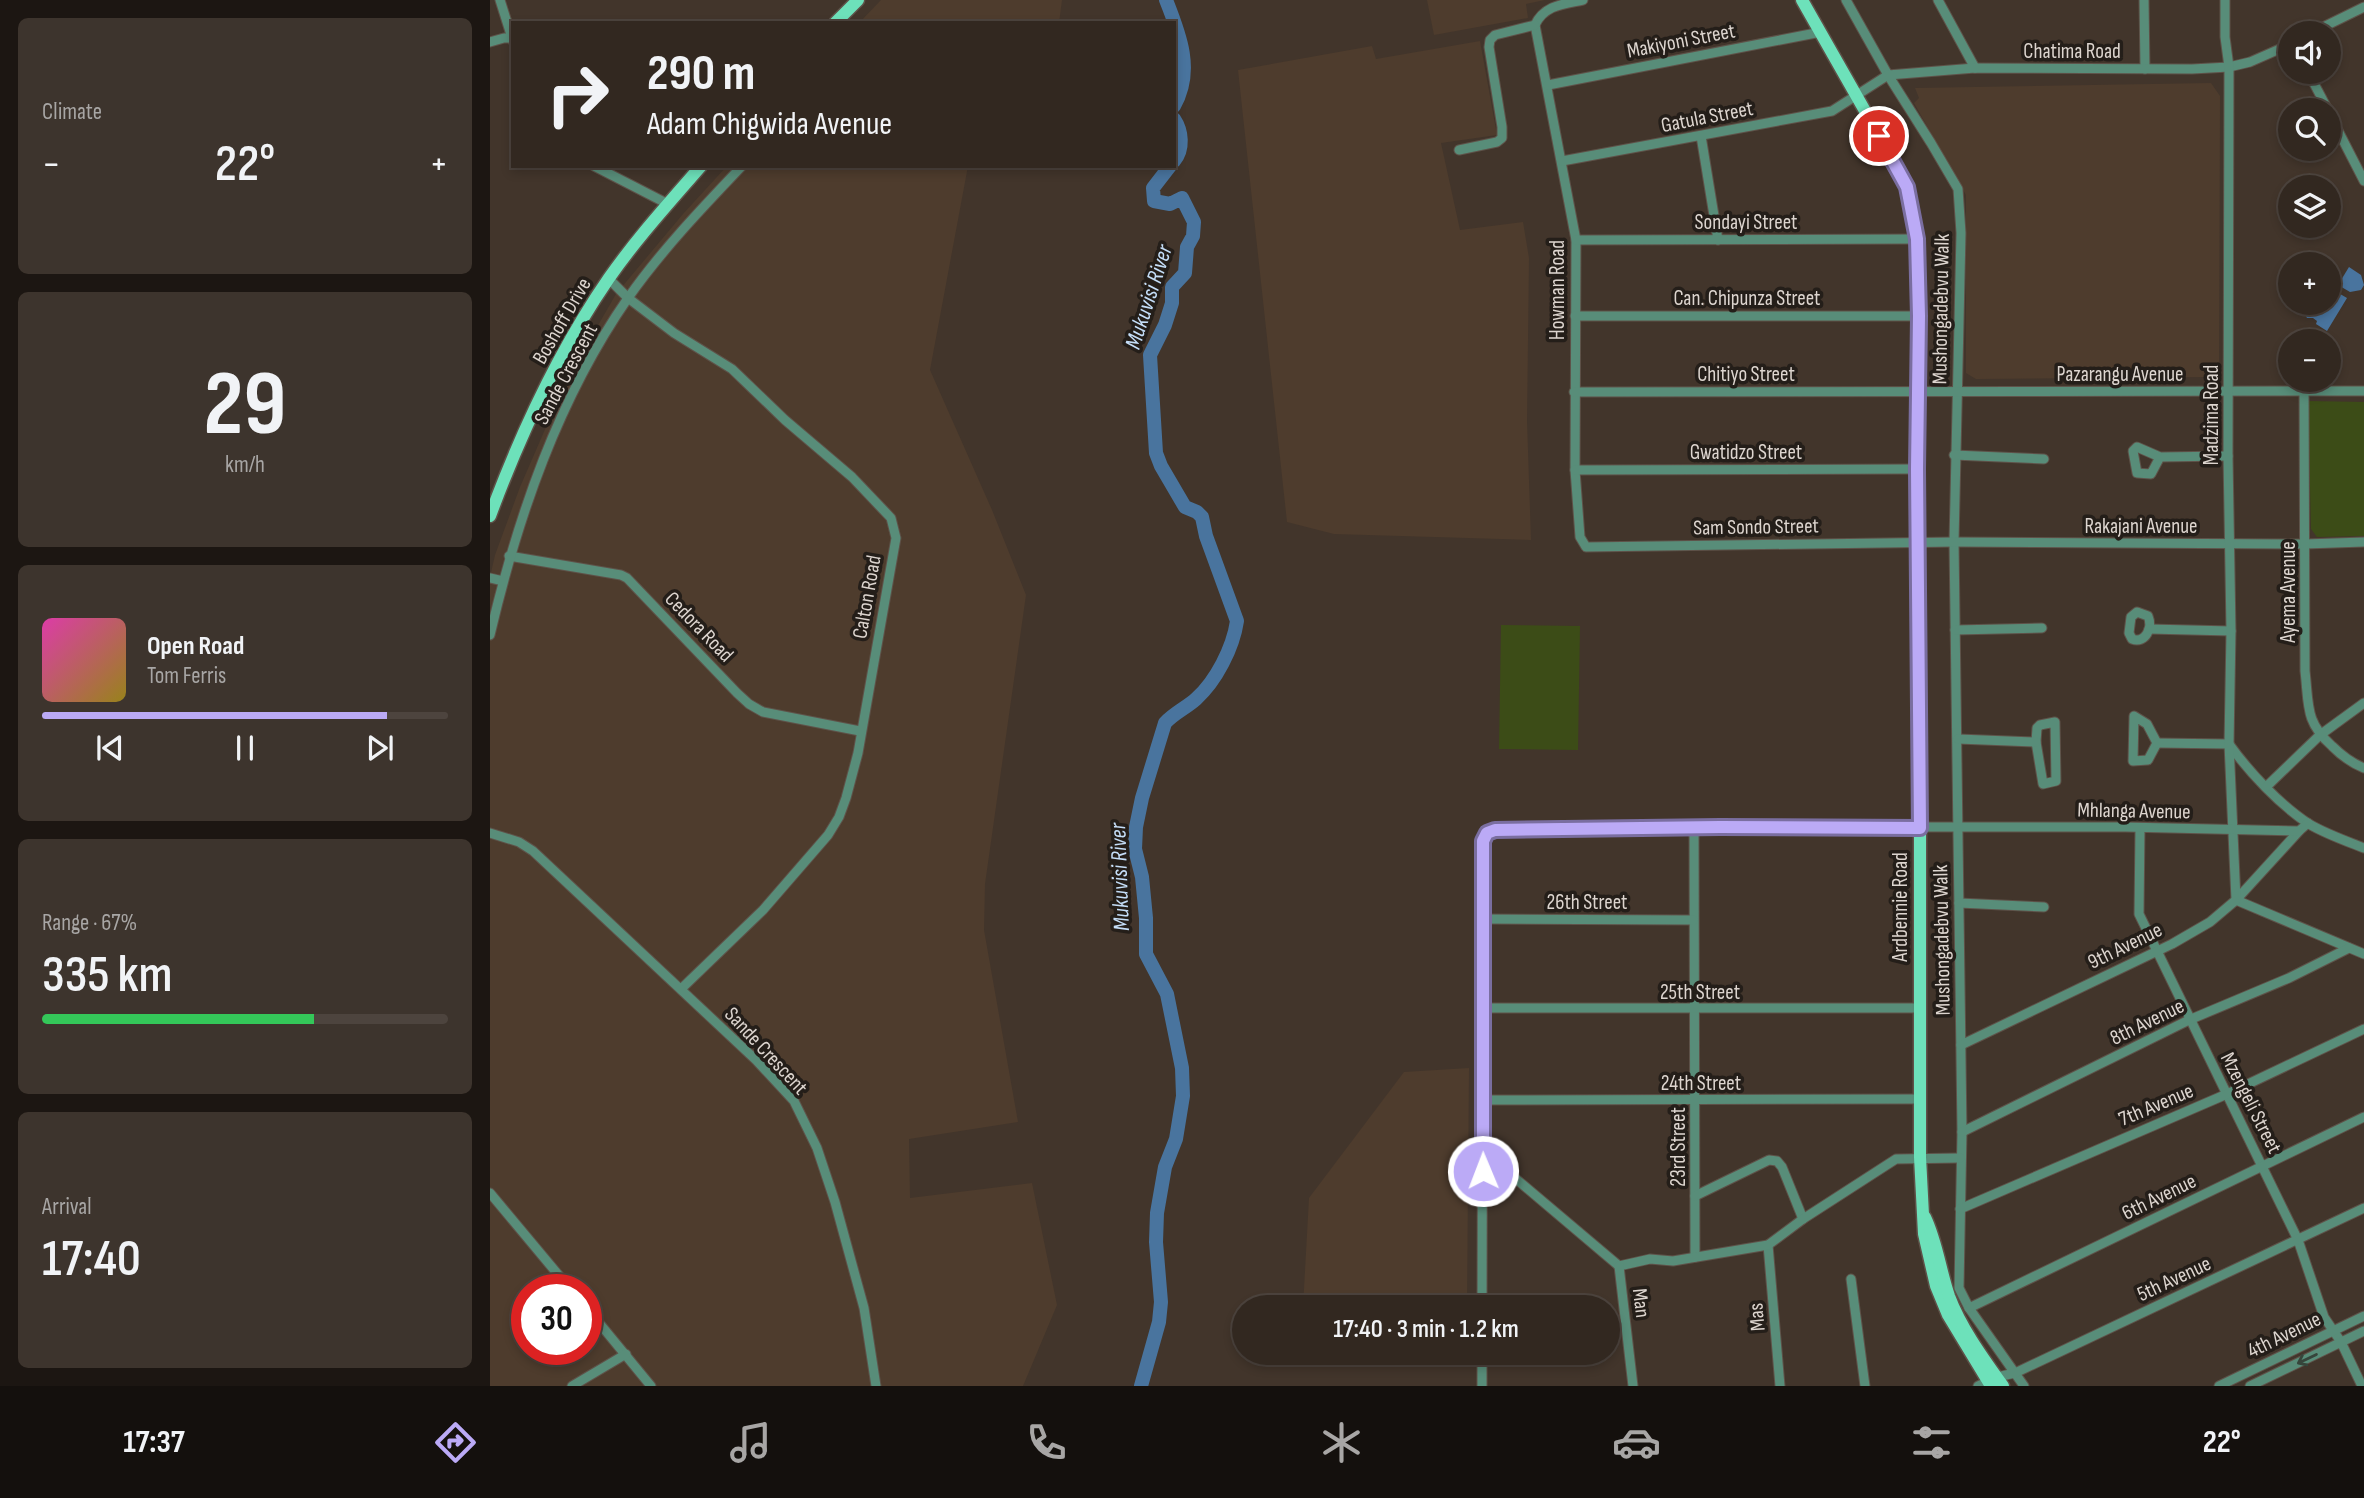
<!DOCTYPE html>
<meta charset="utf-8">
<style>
body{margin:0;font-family:"Sofia Sans Condensed",sans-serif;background:#3d342d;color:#f1f3f6;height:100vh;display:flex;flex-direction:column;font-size:26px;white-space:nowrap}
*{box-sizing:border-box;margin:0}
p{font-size:23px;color:#a8a6a5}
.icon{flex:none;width:38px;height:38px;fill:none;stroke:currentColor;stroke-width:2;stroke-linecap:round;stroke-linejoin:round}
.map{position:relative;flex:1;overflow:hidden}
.sheet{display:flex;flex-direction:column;gap:18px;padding:18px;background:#1c1612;width:490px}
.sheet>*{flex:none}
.banner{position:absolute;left:21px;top:21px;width:665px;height:147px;border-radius:0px;box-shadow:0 4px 10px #0003,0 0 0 2px #4d443e;background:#322820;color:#f1f3f6;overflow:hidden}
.fabs{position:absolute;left:1788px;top:21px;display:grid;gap:14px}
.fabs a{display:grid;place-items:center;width:63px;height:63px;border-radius:50%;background:#322820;box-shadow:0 4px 10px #0003,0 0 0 2px #4d443e;font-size:35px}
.speed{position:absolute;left:21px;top:1274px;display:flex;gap:14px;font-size:35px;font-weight:700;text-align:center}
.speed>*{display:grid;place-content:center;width:91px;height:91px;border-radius:50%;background:#322820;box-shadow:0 4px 10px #0003,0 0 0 2px #4d443e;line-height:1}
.speed .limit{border:10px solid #d22;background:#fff;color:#111}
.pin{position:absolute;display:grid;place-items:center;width:60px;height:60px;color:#fff;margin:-30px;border:4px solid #fff;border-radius:50%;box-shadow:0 2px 7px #0007}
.me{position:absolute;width:77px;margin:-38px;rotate:359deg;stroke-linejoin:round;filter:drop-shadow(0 0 5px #0008)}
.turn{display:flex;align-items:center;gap:24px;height:147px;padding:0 21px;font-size:32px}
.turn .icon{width:91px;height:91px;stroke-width:2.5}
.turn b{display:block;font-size:49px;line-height:60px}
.big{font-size:52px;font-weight:600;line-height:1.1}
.sheet .card{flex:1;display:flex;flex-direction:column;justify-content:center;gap:10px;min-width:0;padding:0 24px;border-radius:10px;background:#3d342d}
.sheet .dial{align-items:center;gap:0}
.dial b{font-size:91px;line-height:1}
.song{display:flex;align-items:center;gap:21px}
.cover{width:84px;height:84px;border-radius:10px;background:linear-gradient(135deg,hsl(320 70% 55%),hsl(50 70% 35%))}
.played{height:7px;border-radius:4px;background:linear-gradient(90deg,#bbaaf6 85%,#4d443e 85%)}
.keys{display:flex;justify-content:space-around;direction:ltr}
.heat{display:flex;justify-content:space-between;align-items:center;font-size:38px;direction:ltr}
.charge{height:10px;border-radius:5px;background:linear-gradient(90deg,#34c759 67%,#4d443e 0)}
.trip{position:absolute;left:742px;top:1295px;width:388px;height:70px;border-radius:35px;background:#322820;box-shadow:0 4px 10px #0003,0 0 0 2px #4d443e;font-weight:600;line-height:70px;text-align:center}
.menu{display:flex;height:112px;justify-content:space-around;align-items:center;background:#14100d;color:#a8a6a5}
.menu .icon{width:49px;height:49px}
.menu .selected{color:#bbaaf6}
.menu b{font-size:32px;color:#f1f3f6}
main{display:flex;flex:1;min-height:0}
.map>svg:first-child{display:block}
.built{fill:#4e3c2d;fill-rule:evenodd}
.green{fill:#3c4c17}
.water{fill:#49749e}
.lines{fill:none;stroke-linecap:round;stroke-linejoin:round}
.river{stroke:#49749e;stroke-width:14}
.minor-casing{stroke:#5e5249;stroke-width:11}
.major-casing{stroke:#5e5249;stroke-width:15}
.minor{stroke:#588d79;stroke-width:9}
.major{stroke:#6de1ba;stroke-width:12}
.oneway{stroke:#36453b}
.route-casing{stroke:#7a6ea0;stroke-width:18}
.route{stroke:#bbaaf6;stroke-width:12}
.labels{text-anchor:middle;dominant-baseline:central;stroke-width:7;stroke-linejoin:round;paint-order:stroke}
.street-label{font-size:21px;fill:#ddd5cf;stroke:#241e19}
.water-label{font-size:23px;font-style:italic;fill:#c5def8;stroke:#241e19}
</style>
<main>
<section class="sheet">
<div class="card"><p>Climate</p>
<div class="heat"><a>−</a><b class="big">22°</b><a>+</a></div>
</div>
<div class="card dial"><b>29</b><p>km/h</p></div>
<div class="card">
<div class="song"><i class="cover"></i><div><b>Open Road</b><p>Tom Ferris</p></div></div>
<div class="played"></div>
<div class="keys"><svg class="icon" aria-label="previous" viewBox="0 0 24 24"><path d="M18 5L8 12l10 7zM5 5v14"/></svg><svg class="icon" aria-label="pause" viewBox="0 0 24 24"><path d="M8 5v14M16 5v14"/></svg><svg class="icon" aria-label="next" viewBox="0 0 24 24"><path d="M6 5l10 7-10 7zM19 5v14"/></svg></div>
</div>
<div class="card"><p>Range · 67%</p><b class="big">335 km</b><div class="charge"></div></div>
<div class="card"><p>Arrival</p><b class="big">17:40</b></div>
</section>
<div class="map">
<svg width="1874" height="1386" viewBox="0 0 1874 1386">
<rect width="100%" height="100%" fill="#42352b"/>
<g class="built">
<polygon points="391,0 572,0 569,23 369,23"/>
<polygon points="937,0 1055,0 1036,4 1038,18 944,35"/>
<polygon points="990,41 1007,135 951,143 970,230 1033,222 1039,258 1037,421 1041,540 844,534 797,522 748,70 882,46 886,59"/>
<polygon points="1721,83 1730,96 1729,372 1721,377 1486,379 1476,373 1476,195 1424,103 1429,98 1425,88"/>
<path d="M237,166H478L440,370L502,510L536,595L495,884L494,930L528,1122L419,1139L420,1198L542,1183L567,1305L533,1386H0V577L5,555L30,487L76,381L126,294L193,214ZM37,1290H96V1349H37Z"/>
<polygon points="979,1068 977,1307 813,1307 819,1198 914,1072"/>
</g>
<g class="green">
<polygon points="1818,401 1874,402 1874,536 1827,537 1821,529"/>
<polygon points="1011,625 1090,626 1088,750 1009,749"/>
</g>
<g class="water">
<polygon points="1859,267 1871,275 1874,285 1871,290 1860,292 1848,285"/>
<polygon points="1845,291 1857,298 1837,331 1826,324 1827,321 1823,318 1817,318 1814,313 1816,308 1823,308 1825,313 1830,315"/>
</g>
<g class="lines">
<g class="river">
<path d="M676,0C690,35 704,71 684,106"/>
<path d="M684,119C692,131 694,149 684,161"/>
<path d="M651,1386L669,1322L671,1302L666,1242L667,1213L675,1167L686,1139L693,1096L692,1068L677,994L656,954V918L652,877L645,849L646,827L652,798L675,723C684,713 696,708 706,699C726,681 743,648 747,621L716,536L712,517L707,512L695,507L671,466L666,453L660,355L675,325L682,303V287L695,273L697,247L703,236L704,222L692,198L680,204L664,201L663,188L680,166"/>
</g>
<g class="minor-casing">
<g id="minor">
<polyline points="10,0 22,38"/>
<polyline points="1356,0 1398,75 1441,143 1468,189 1471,233 1464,542 1472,1132 1469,1288 1479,1308 1534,1386"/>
<polyline points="1448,0 1485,68"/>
<polyline points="1654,0 1655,69"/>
<polyline points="1045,25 1086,240 1085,470 1090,537 1096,547 1464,542 1815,544 1874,542"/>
<path d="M1045,25C1054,5 1074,4 1093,0"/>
<polyline points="1821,33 1874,7"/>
<polyline points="0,42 14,38 22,38 23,41"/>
<polyline points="1818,72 1838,110"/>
<polyline points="1058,85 1331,32"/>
<polyline points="1839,113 1874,181"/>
<polyline points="1211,136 1228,240"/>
<polyline points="969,150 1007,142 1012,138 1012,127 999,47 1000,40 1005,35 1045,25"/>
<polyline points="1072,161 1342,111 1398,75 1485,68 1702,69 1739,67 1760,62 1801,44"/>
<polyline points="104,166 178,204"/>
<polyline points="1086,240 1427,239"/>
<polyline points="119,279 138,298 184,333 242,369 295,420 362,477 401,518 406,538 368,753 356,798 349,817 338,835 273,910 191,989"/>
<polyline points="1085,316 1429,316"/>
<path d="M1814,391L1815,671C1819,706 1815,722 1842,746C1852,756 1861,763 1874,768"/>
<polyline points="1084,392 1874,391"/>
<polyline points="1464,455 1554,459"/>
<polyline points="1670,457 1661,474 1647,473 1643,451 1647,447 1670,457 1738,456"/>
<polyline points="1085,470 1427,469"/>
<polyline points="19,556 131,575 137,578 247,693 259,704 273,712 370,731"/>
<polyline points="0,578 13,581"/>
<path d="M1647,612L1658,616C1663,627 1656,644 1642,639L1639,633L1641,617Z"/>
<polyline points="1659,629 1741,631"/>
<polyline points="1465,630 1552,628"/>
<path d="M0,635C28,516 68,399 138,298C171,251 212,208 252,166"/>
<polygon points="1644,716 1657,724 1667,743 1658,760 1643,761"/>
<polygon points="1565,722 1566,781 1553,784 1546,742 1547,728 1550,725"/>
<polyline points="1468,739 1546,742"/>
<path d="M1667,743L1739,744C1759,772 1790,805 1819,824C1836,834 1856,841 1874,848"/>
<polyline points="1776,787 1830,735 1874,703"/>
<polyline points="1204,827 1205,1257"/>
<polyline points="1650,828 1649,914 1808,1240 1834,1317 1851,1342 1872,1386"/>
<polyline points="1809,831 1746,900 1874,954"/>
<polyline points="0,833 29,842 43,851 266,1060 304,1101 327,1148 345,1202 374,1308 386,1386"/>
<polyline points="1469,903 1554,907"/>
<polyline points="992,919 1203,920"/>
<polyline points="991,1008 1429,1008"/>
<polyline points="1471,1045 1682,944 1720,922 1746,900 1739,744 1741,631 1738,456 1739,67 1735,37 1735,0"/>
<polyline points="991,1100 1430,1099"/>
<polyline points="1472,1132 1699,1020 1799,978 1859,948"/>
<polyline points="993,1151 1129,1266"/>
<polyline points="0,1193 81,1290"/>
<polyline points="1205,1196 1279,1160 1287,1161 1292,1167 1313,1219"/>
<polyline points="1470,1209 1737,1094 1874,1029"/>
<polyline points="1278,1245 1290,1386"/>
<polyline points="1129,1266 1160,1259 1183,1261 1278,1245 1313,1219 1406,1159 1470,1158"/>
<polyline points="1129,1266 1143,1386"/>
<polyline points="1361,1279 1375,1386"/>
<polyline points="96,1307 161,1386"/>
<polyline points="992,1307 993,841 997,833 1005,830 1230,827 1635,827 1809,831 1818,823"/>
<polyline points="1479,1308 1874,1117"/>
<polyline points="992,1353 992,1386"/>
<polyline points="82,1386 136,1354"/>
<polyline points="1488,1386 1507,1377 1525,1373 1874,1208"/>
<polyline points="1729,1386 1874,1316"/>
<polyline points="1760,1386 1874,1331"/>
</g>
</g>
<g class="major-casing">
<g id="major">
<polyline points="1312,0 1412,176 1421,203 1427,239 1429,316 1427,469 1430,828 1430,1157 1434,1234 1446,1286 1458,1315 1501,1386"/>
<polyline points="345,23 368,0"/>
<path d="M0,516C30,435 70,349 119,278C147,238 179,203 211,166"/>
<path d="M1435,1217C1447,1242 1450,1270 1459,1296C1471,1328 1493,1358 1513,1386"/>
</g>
</g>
<use href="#minor" class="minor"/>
<use href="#major" class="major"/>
</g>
<defs><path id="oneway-shaft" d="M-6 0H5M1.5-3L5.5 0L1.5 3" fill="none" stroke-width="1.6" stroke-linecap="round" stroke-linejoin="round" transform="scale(1.75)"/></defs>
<use class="oneway" href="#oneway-shaft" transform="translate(1817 1359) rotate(154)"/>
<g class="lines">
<g class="route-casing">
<polyline id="route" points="993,1171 993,841 997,833 1005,830 1230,827 1430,828 1427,469 1429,316 1427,239 1417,187 1389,136"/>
</g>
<use href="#route" class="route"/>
</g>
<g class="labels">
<g class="street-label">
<text transform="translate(1191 41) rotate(-11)">Makiyoni Street</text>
<text x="1582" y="51">Chatima Road</text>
<text transform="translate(1217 117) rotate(-11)">Gatula Street</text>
<text x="1256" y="222">Sondayi Street</text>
<text transform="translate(1067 290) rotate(-90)">Howman Road</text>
<text x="1257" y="298">Can. Chipunza Street</text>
<text transform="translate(1451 309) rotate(-89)">Mushongadebvu Walk</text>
<text transform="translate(72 321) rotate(-60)">Boshoff Drive</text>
<text transform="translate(76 374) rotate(-62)">Sande Crescent</text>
<text x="1256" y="374">Chitiyo Street</text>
<text x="1630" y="374">Pazarangu Avenue</text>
<text transform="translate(1721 415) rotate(-90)">Madzima Road</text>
<text x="1256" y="452">Gwatidzo Street</text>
<text x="1651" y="526">Rakajani Avenue</text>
<text transform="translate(1266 527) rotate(-1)">Sam Sondo Street</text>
<text transform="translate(1798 592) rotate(-90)">Ayema Avenue</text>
<text transform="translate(377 597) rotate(-80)">Calton Road</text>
<text transform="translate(209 627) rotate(46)">Cedora Road</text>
<text transform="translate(1644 811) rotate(1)">Mhlanga Avenue</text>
<text x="1097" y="902">26th Street</text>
<text transform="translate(1410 907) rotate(-90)">Ardbennie Road</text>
<text transform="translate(1452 940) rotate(-91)">Mushongadebvu Walk</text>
<text transform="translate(1635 946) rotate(-26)">9th Avenue</text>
<text x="1210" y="992">25th Street</text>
<text transform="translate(1657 1022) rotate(-26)">8th Avenue</text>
<text transform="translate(276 1051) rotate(47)">Sande Crescent</text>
<text x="1211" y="1083">24th Street</text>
<text transform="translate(1761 1103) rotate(63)">Mzengeli Street</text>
<text transform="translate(1666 1105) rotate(-23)">7th Avenue</text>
<text transform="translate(1188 1147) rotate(-90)">23rd Street</text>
<text transform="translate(1669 1197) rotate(-26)">6th Avenue</text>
<text transform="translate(1684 1279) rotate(-25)">5th Avenue</text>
<text transform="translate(1151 1303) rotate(83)">Man</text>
<text transform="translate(1267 1317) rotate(-95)">Mas</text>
<text transform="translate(1794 1335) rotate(-26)">4th Avenue</text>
</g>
<g class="water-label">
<text transform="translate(659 297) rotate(-72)">Mukuvisi River</text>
<text transform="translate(630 877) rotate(-92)">Mukuvisi River</text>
</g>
</g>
</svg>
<div class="fabs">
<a><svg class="icon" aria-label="sound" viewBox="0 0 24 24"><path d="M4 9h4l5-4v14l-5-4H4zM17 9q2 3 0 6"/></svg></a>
<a><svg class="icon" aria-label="search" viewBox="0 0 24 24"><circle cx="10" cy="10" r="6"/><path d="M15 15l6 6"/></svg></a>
<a><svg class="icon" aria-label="layers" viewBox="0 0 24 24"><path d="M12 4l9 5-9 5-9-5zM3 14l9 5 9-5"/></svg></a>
<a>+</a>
<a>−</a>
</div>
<div class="speed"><div class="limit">30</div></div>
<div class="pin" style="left:1389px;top:136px;background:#d93025"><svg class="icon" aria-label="arrive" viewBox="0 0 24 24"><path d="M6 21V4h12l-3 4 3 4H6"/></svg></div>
<svg class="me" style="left:993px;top:1171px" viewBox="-20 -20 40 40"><circle r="17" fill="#bbaaf6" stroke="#fff" stroke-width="3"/><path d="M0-11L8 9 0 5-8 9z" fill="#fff"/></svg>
<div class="trip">17:40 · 3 min · 1.2 km</div>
<div class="banner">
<div class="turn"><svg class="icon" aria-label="right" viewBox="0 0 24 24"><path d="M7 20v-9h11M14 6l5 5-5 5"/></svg><div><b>290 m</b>Adam Chigwida Avenue</div></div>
</div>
</div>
</main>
<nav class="menu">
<b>17:37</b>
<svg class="icon selected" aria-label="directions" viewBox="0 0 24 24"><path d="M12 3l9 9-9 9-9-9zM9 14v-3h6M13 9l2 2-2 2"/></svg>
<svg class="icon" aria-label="music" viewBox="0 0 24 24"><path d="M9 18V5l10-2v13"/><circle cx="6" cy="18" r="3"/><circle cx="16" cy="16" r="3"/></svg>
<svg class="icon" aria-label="phone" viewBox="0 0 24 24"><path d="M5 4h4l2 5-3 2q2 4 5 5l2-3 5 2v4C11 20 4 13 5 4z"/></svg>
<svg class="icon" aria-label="climate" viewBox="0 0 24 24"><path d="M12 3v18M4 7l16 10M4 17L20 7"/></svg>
<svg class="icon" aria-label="car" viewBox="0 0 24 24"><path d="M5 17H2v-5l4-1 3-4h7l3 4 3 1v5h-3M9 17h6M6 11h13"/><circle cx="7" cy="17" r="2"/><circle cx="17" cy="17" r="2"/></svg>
<svg class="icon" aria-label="filters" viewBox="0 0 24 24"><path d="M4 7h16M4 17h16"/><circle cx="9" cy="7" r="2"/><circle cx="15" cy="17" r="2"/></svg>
<b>22°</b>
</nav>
